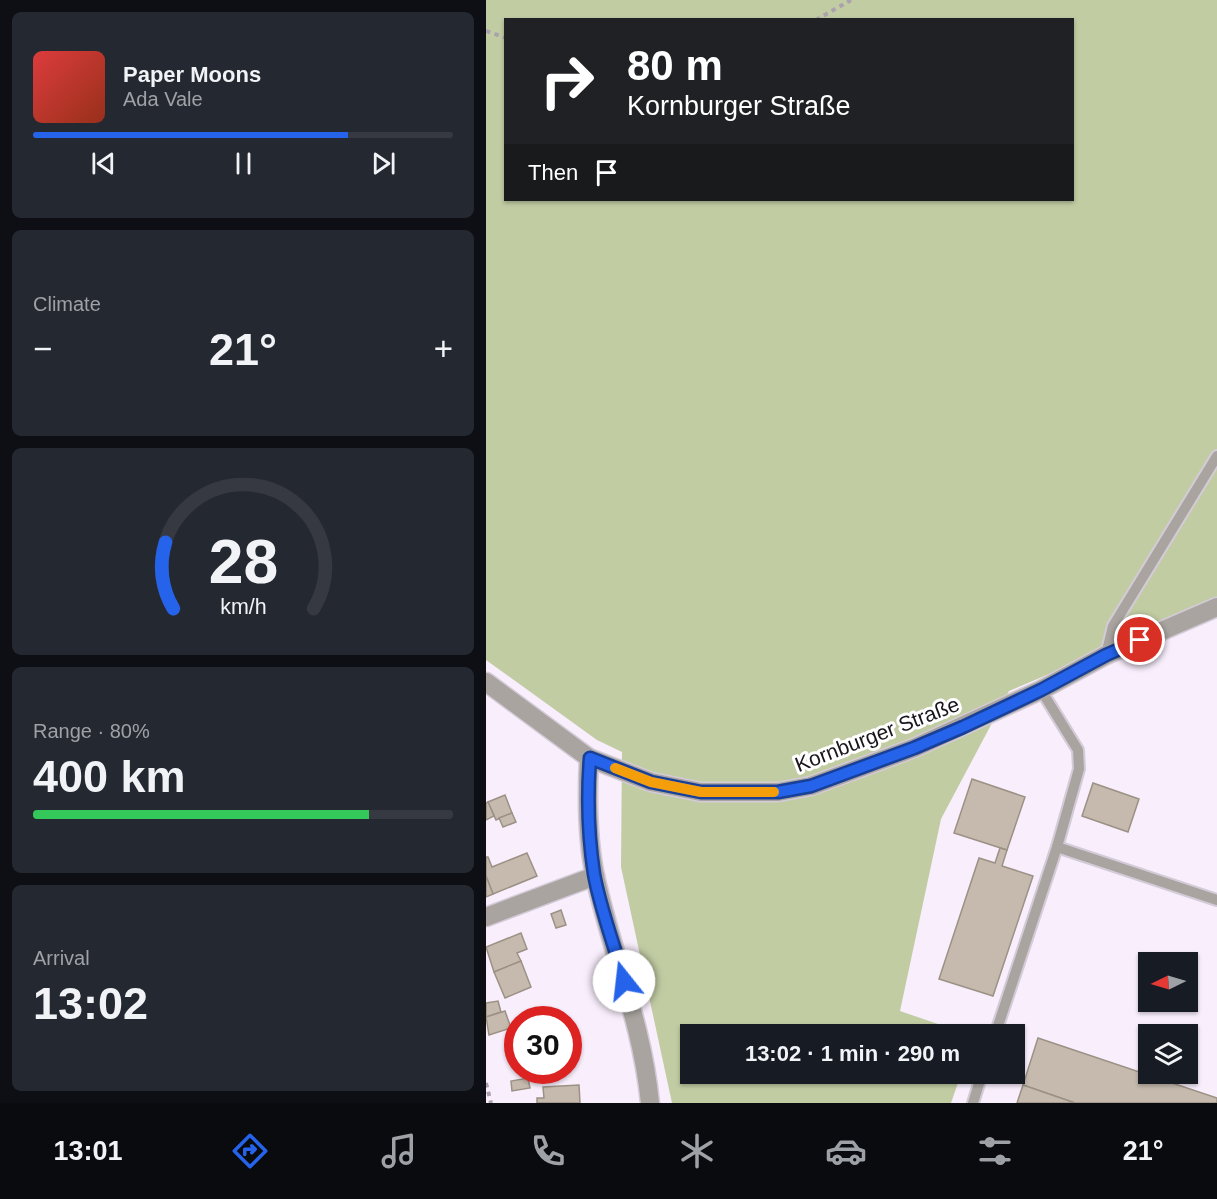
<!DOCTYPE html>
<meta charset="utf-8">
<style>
body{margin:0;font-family:Arial,sans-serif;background:#242831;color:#f1f3f6;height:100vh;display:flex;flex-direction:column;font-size:22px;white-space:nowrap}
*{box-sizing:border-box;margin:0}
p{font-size:20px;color:#9ea1a6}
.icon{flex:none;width:33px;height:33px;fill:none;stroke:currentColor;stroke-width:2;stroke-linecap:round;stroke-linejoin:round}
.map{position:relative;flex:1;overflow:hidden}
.details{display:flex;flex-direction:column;gap:12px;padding:12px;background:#0d0f14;width:486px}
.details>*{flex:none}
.guide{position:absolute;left:18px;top:18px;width:570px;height:183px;border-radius:0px;box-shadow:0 2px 4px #0004;background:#202124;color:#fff;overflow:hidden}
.needle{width:39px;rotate:265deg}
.controls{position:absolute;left:652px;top:952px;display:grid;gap:12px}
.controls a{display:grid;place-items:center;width:60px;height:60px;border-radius:0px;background:#171b24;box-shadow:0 2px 4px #0004;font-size:30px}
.speed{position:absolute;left:18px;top:1006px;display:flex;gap:12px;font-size:30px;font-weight:700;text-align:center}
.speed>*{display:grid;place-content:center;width:78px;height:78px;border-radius:50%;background:#171b24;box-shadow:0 2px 4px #0004;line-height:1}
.speed .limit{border:9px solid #d22;background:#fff;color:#111}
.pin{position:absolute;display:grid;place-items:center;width:51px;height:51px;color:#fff;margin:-26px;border:3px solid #fff;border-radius:50%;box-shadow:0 2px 6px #0007}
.me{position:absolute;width:66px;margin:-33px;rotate:344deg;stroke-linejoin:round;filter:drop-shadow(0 0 4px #0008)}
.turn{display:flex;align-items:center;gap:21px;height:126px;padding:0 24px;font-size:27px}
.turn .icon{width:78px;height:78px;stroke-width:2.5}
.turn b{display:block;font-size:42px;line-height:51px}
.then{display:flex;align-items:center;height:57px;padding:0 24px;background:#0003;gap:12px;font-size:22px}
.big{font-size:45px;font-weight:600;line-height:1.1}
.details .widget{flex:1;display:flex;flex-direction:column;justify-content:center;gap:9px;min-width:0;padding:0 21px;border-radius:9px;background:#242831}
.details .dial{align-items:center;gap:0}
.dial svg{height:156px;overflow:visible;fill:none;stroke:#363941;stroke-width:7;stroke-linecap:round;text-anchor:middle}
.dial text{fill:#f1f3f6;stroke:none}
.song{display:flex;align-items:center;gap:18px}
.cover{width:72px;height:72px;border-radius:9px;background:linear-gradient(135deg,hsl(0 70% 55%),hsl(10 70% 35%))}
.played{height:6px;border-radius:3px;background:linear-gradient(90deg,#2563eb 75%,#363941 75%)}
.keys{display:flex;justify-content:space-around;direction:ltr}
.heat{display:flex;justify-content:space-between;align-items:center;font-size:33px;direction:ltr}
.charge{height:9px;border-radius:4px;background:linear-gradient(90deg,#34c759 80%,#363941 0)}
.trip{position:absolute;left:194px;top:1024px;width:345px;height:60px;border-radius:0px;background:#171b24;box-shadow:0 2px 4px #0004;font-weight:600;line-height:60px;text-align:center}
.menu{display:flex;height:96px;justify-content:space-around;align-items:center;background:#090b0e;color:#9ea1a6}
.menu .icon{width:42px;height:42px}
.menu .active{color:#2563eb}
.menu b{font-size:27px;color:#f1f3f6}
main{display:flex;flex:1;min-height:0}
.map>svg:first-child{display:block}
.green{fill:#c1cca3;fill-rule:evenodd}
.building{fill:#c6baae;stroke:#9c9185;stroke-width:1.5}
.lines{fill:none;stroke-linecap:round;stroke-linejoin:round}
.service-casing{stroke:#d4cbd8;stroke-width:14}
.minor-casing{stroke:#d4cbd8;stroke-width:21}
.path{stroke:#aaa2ad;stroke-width:4;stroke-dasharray:4.5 4.5;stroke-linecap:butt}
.service{stroke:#a9a49f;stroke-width:10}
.minor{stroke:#a9a49f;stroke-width:18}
.route-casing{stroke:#184099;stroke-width:15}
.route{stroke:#2563eb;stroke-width:10}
.slow{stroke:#f59e0b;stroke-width:10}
.labels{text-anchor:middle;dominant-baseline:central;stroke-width:6;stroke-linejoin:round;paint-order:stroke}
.street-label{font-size:21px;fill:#19161b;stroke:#fff}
</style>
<main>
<section class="details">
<div class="widget">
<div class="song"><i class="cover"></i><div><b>Paper Moons</b><p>Ada Vale</p></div></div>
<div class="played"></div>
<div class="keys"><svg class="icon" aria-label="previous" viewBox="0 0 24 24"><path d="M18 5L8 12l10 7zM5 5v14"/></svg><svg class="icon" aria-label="pause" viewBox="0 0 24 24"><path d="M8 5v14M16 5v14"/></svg><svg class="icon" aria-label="next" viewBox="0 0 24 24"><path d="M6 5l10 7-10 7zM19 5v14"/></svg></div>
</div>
<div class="widget"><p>Climate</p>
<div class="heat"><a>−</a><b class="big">21°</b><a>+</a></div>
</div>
<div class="widget dial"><svg viewBox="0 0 100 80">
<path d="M14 69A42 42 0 1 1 86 69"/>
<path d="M14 69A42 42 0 0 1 10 35" stroke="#2563eb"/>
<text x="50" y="56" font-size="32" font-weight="700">28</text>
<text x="50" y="72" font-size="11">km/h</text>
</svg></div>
<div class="widget"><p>Range · 80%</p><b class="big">400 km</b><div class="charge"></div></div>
<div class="widget"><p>Arrival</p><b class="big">13:02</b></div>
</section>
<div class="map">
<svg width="731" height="1103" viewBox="0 0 731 1103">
<rect width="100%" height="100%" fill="#f8eefc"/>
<path class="green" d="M0,0H731V603L523,691L455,819L414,1011L484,1035H204V1074H475L465,1103H186L135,867L136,752L111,740L0,660ZM20,20H586V200H20Z"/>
<g class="building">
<polygon points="486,779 539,797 521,850 468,833"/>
<polygon points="607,783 653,799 642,832 596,816"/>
<polygon points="19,795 26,813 10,820 2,802"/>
<polygon points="2,802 8,816 0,820 0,803"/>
<polygon points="26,813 30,822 17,827 13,818"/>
<polygon points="514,848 521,850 516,866 547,876 507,996 453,979 493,858 509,863"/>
<polygon points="41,853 51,876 7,894 0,876 0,857 2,857 6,867"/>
<polygon points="0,876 7,894 0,897"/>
<polygon points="75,910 80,925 70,928 65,914"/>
<polygon points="35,933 41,949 31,953 35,961 8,972 0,947"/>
<polygon points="35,961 45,987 19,998 8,972"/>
<polygon points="12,1001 15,1012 0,1017 0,1003"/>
<polygon points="19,1011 25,1028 3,1035 0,1017"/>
<polygon points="68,1013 70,1020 40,1020 45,1019"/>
<polygon points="552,1038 731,1098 731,1103 589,1103 537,1085"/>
<polygon points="42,1078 44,1088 26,1091 25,1081"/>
<polygon points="93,1085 94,1103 51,1103 51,1098 58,1098 57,1087"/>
<polygon points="537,1085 589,1103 531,1103"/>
</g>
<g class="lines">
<g class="service-casing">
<g id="service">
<polyline points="620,655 627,626 731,456"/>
<polyline points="571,847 731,900"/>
<polyline points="509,1035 571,847 593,769 592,750 555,690"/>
<polyline points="487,1103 496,1074"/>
</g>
</g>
<g class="minor-casing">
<g id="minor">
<polyline points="0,682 103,758 165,782 215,792 292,792 325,786 428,748 555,690 620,655 731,607"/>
<path d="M103,758C101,797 101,838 109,876C126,954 156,1022 164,1103"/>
<polyline points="0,917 109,876"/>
</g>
</g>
<g class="path">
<polyline points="330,20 365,0"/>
<polyline points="0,31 20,38"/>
<polyline points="0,1083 5,1103"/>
</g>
<use href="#service" class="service"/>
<use href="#minor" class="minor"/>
</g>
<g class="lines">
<g class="route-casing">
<path id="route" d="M138,981C129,947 114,908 108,874C102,835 101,797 104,758L165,782L215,792H292L325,786L428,748L477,727L555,690L620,655L654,640"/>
</g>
<use href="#route" class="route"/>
<polyline class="slow" points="129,768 165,782 215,792 288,792"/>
</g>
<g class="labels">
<g class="street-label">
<text transform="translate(391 734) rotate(-21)">Kornburger Straße</text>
</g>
</g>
</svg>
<div class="controls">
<a><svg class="needle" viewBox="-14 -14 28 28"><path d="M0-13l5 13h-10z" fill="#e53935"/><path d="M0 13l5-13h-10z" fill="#9ea1a6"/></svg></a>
<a><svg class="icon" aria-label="layers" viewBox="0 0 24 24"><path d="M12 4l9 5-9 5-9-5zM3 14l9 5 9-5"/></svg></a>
</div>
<div class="speed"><div class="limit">30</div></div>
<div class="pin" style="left:654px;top:640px;background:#d93025"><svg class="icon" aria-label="arrive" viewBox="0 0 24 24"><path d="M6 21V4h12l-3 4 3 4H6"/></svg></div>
<svg class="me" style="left:138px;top:981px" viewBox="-20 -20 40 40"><circle r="19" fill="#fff"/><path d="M0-13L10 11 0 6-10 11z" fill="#2563eb"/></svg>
<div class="trip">13:02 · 1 min · 290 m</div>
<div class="guide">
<div class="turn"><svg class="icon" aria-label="right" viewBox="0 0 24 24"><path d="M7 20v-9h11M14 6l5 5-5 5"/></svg><div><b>80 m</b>Kornburger Straße</div></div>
<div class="then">Then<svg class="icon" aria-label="arrive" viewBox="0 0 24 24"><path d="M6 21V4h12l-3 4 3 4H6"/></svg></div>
</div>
</div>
</main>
<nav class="menu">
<b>13:01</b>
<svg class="icon active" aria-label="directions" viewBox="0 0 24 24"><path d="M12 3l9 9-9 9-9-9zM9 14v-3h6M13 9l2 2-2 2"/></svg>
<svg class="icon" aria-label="music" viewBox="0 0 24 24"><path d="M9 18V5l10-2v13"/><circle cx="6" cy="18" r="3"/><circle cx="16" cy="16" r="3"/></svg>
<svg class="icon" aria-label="phone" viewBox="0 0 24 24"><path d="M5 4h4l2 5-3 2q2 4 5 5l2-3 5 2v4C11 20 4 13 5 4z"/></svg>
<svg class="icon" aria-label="climate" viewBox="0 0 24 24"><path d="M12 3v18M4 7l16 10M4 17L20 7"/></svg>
<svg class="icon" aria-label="car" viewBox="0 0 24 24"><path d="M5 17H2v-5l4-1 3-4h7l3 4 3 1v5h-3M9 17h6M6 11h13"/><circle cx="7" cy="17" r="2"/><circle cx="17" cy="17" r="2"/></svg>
<svg class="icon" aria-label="filters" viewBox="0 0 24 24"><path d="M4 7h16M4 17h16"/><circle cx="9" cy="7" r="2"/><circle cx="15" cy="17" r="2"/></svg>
<b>21°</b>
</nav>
